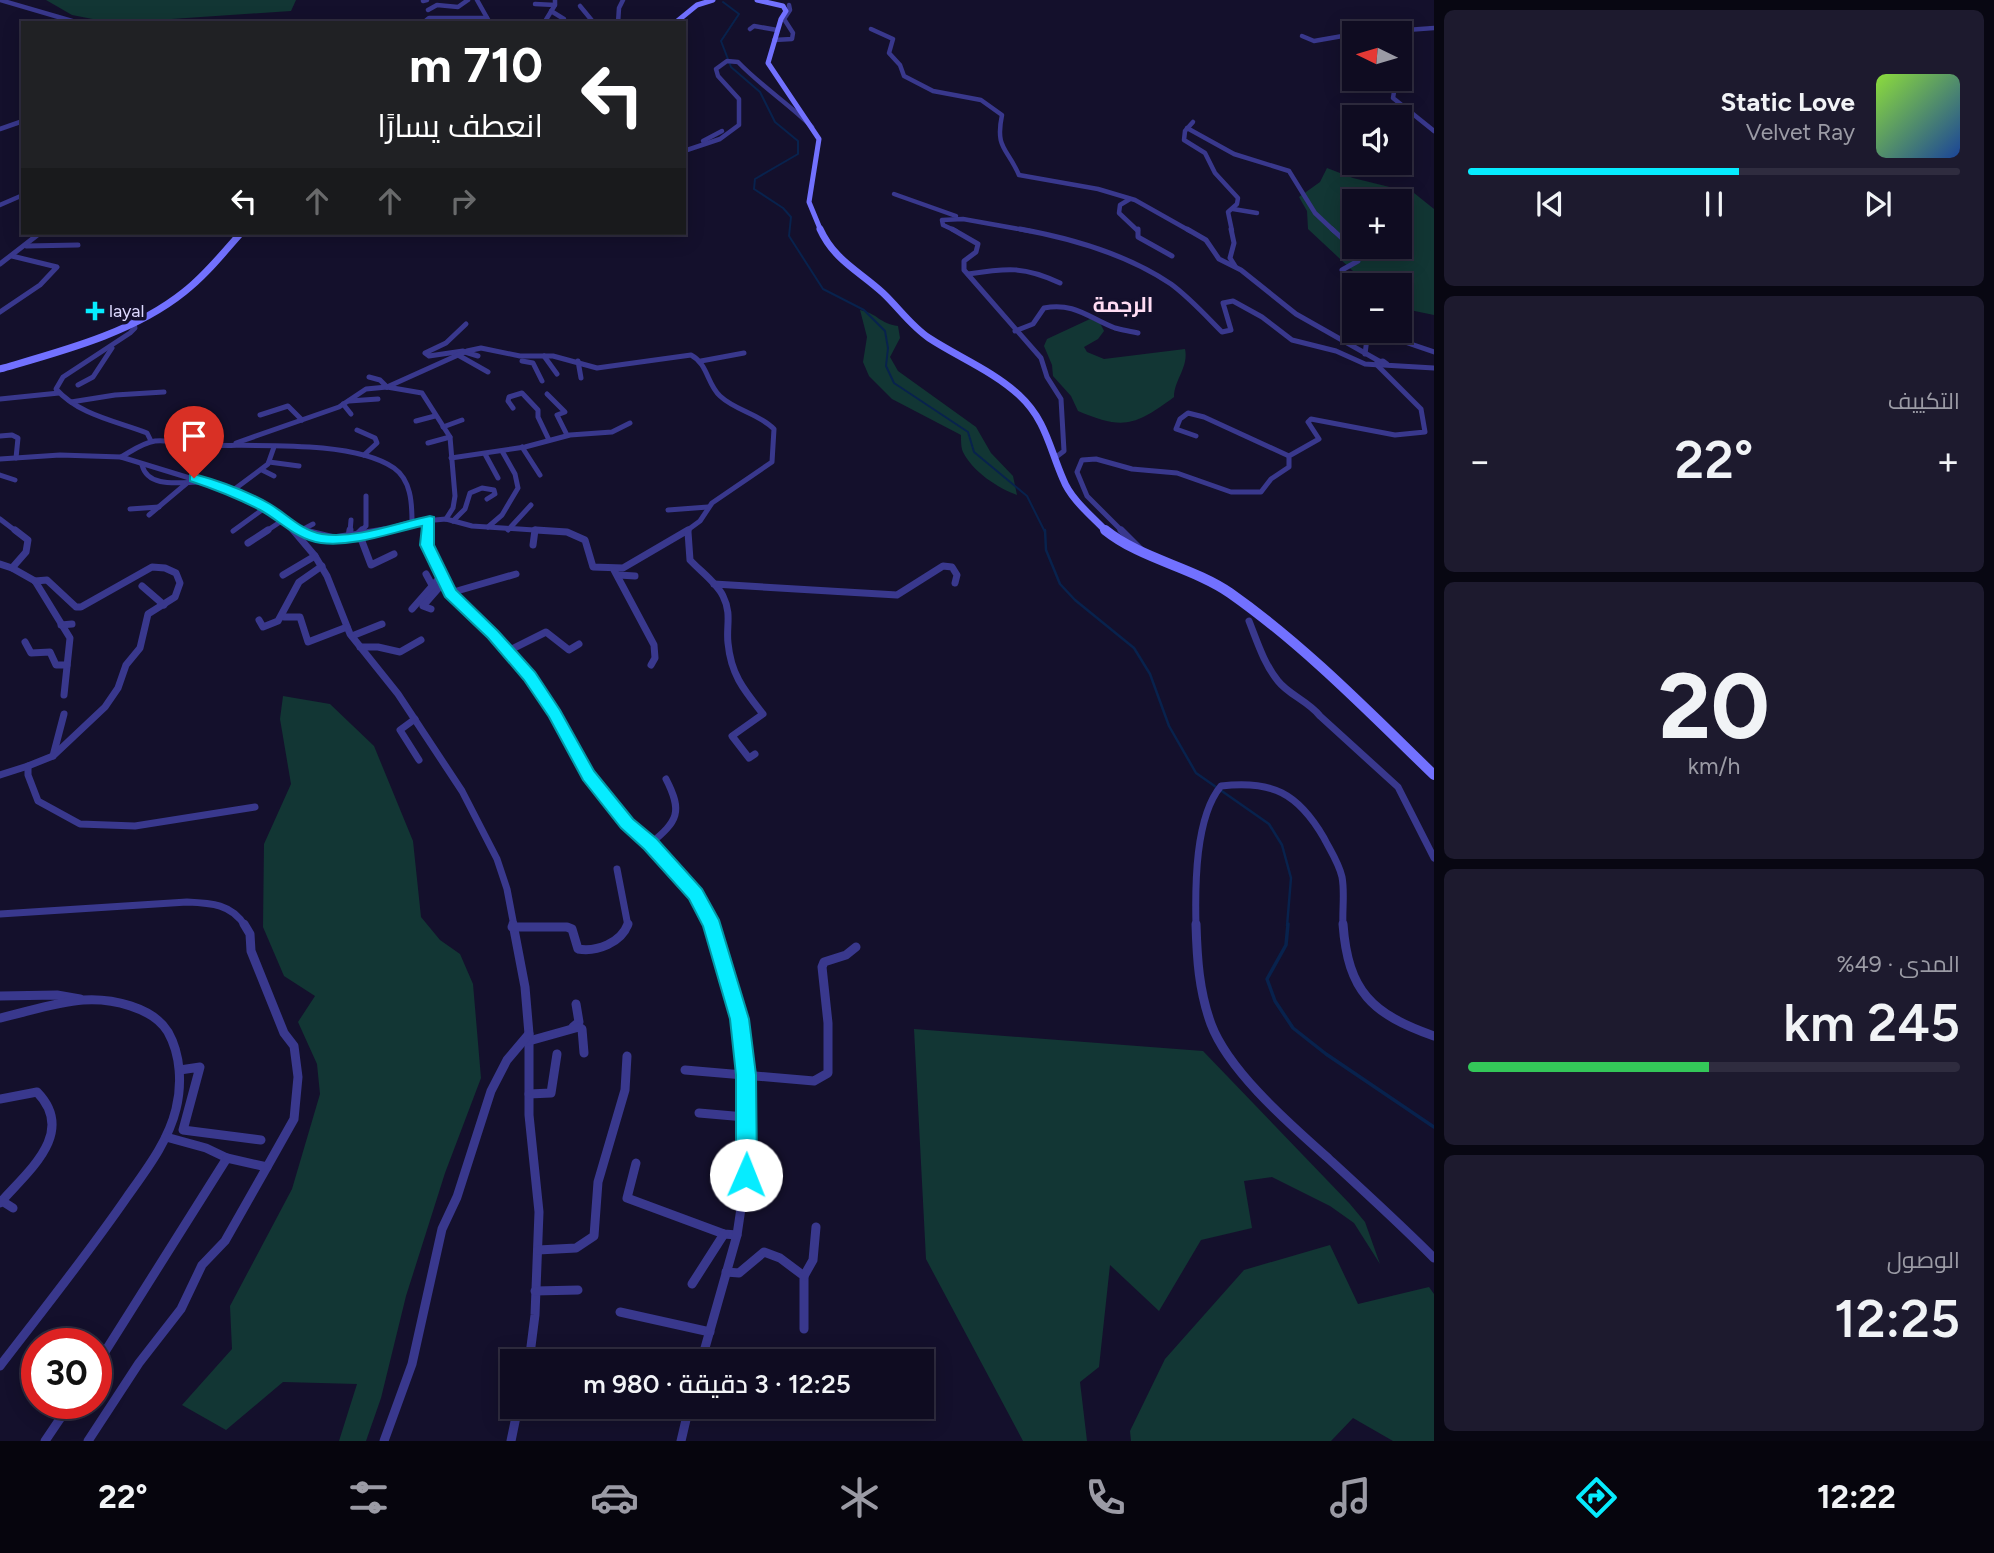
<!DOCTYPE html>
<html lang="ar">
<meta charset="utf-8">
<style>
body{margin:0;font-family:Figtree,Cairo,sans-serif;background:#1d1a2e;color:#f1f3f6;direction:rtl;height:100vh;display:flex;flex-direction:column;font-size:26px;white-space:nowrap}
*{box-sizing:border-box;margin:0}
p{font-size:23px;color:#9b9ba5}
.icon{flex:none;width:38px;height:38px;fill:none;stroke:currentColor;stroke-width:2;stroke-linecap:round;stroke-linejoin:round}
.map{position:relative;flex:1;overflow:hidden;direction:ltr}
.sheet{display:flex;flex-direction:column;gap:10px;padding:10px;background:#080712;width:560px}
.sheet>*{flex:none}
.hud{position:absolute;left:21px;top:21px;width:665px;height:214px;border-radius:0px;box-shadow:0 4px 18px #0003,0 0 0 2px #2f2c3f;direction:rtl;background:#202124;color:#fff;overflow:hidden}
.needle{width:46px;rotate:275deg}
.fabs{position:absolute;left:1342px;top:21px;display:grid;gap:14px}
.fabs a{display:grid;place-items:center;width:70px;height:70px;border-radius:0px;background:#0f0c21;box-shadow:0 4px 18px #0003,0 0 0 2px #2f2c3f;font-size:35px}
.speed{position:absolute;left:21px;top:1328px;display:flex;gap:14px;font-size:35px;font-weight:700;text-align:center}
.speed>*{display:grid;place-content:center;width:91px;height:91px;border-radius:50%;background:#0f0c21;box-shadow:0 4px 18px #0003,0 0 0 2px #2f2c3f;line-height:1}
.speed .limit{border:10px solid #d22;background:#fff;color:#111}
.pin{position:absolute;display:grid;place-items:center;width:60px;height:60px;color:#fff;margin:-72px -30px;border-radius:50% 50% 50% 0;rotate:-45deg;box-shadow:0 0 7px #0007}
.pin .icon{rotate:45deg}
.me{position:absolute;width:77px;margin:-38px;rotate:1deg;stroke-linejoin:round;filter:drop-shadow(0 0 5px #0008)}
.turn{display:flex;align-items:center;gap:24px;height:147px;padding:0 28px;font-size:32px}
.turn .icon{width:91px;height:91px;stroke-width:2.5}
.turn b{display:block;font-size:49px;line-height:60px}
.lanes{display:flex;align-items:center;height:66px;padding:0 28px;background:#0003;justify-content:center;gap:35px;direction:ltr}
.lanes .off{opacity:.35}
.big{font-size:52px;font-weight:600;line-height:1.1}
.sheet .widget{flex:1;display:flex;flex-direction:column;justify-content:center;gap:10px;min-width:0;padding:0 24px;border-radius:10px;background:#1d1a2e}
.sheet .dial{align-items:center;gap:0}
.dial b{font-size:91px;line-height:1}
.song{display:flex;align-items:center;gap:21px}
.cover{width:84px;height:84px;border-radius:10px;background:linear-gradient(135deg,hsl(90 70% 55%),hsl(220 70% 35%))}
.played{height:7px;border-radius:4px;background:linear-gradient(90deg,#06ecff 55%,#2f2c3f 55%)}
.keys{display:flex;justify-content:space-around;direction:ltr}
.heat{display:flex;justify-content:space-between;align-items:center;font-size:38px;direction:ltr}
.charge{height:10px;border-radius:5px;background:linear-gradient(90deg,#34c759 49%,#2f2c3f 0)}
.trip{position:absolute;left:500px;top:1349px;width:434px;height:70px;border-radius:0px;background:#0f0c21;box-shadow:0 4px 18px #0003,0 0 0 2px #2f2c3f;font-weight:600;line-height:70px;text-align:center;direction:rtl}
.tab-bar{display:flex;height:112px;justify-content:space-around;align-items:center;background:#06050d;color:#9b9ba5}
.tab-bar .icon{width:49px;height:49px}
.tab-bar .selected{color:#06ecff}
.tab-bar b{font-size:32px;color:#f1f3f6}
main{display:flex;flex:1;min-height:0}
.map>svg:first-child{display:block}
.green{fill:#123634;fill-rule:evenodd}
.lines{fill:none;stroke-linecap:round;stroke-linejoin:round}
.stream-far2{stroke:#08224d;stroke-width:2}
.stream-far1{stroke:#08224d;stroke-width:2.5}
.stream{stroke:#08224d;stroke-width:3.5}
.street-far3{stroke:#39388d;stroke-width:4.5}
.street-far2{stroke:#39388d;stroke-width:5}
.street-far1{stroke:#39388d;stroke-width:7}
.street{stroke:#39388d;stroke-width:9}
.secondary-far2{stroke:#7271ff;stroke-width:5}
.secondary-far1{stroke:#7271ff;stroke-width:7}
.secondary{stroke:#7271ff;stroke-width:10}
.route{fill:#06ecff;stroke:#0499a6;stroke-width:2}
.poi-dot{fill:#06ecff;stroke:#14102c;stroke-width:2.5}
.labels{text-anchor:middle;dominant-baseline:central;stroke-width:7;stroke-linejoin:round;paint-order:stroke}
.far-poi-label{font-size:18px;fill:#dedaff;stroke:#14102c;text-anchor:start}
.far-quarter-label{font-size:21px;font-weight:bold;fill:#ffdcf3;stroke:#14102c}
</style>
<main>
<section class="sheet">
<div class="widget">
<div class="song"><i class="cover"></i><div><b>Static Love</b><p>Velvet Ray</p></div></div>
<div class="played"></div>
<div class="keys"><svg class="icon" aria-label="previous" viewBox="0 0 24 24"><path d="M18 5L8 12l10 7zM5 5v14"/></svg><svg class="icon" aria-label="pause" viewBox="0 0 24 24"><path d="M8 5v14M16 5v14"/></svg><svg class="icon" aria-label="next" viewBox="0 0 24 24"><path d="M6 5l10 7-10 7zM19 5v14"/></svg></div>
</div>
<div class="widget"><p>التكييف</p>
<div class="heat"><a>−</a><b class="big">22°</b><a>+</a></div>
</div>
<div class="widget dial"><b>20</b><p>km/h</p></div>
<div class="widget"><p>المدى · 49%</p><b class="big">245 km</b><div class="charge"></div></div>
<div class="widget"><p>الوصول</p><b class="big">12:25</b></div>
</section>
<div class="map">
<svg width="1434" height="1441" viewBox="0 0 1434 1441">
<rect width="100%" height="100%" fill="#14102c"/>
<g class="green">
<polygon points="46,0 296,0 291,11 113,23 72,15"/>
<path d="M1327,168L1353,178L1414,193L1434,209V315L1400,308V285H1368L1308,229L1307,211L1299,197L1320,182ZM1354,201H1400V247H1354Z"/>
<path d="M860,310C877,313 880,324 898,326L900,338L890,357L898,371L976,427L991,453L1013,476L1017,495C998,488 973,472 963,452C961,448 961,440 961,435L892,399L869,376L863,362L867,337Z"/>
<path d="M1090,319L1100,323L1104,331L1098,339L1084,347L1087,352L1104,359L1185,349C1189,367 1174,380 1174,397C1135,426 1123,430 1078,411L1071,396L1053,376L1052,365L1044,346L1047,339Z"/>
<polygon points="283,696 330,704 374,746 413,841 421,917 440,940 460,954 473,984 481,1078 445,1173 406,1296 381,1398 366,1441 339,1441 357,1384 283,1382 226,1430 182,1405 232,1349 230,1306 292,1189 320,1094 317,1064 298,1022 315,996 284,976 263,927 264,844 291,784 280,719"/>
<polygon points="914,1029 1203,1051 1350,1204 1365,1222 1380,1264 1354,1223 1330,1206 1272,1177 1244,1181 1252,1228 1201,1240 1159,1311 1110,1265 1099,1367 1080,1382 1087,1441 1023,1441 926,1259"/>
<polygon points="1330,1245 1358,1304 1429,1287 1434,1294 1434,1441 1393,1441 1353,1418 1331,1441 1131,1441 1130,1431 1165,1359 1244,1270"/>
</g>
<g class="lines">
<polyline class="stream-far2" points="723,2 739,14 721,41 731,67 760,92 775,122 798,141 798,154 755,179 754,189 783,208 791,217 789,236 823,289 864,310 885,331 888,348 886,366 894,383 968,432 974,452 1027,496 1045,532"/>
<polyline class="stream-far1" points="1045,530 1046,550 1060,584 1075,600 1134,648 1150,674 1169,726 1196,773 1269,824 1282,845 1291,878 1287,926"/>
<polyline class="stream" points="1288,924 1286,945 1267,979 1275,1001 1293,1028 1326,1054 1434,1127"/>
<g class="street-far3">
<polyline points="0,0 79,23"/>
<polyline points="477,0 490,23"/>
<polyline points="423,1 427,0"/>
<polyline points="535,4 555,5"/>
<polyline points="580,6 594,23"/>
<polyline points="428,10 437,5 458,7 468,0"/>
<polyline points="551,11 564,19 564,23"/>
<polyline points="423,23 429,18 487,18"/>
<polyline points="544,23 555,5 555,0"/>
<polyline points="618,23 619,8 623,0"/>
<polyline points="750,29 754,26 777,30"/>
<path d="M871,29L893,39L889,53L900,65L904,76L933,91L981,100L1002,115C995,149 1007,147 1019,175L1098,189L1135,200L1190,231"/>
<polyline points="1366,33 1434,28"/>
<polyline points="1302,36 1314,41 1354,34"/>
<polyline points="774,40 792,39 793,33 784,19 790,10 789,5"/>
<polyline points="1400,62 1410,32"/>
<polyline points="1396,79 1393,98 1434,131"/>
<polyline points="1193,122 1185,131 1184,140 1205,153 1215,173 1238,198 1237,204 1228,212 1232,231"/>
<polyline points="1187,128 1234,154 1289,171 1315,213 1334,231"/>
<polyline points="0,129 23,121"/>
<polyline points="703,141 722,131"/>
<path d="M684,151L720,139L739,125V99L718,76L716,69L727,61L738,62C761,86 789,104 812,127"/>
<polyline points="894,194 956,216"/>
<polyline points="1130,199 1120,205 1119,213 1138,231"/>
<polyline points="0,205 23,195"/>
<polyline points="1233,209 1257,213"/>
<polyline points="956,231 943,225 942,220 963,219 1030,231"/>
</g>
<g class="street-far2">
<polyline points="952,229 978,244 976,252 964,261 964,270 1041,358 1047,377 1061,399 1064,451 1056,457"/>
<path d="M1020,229C1070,238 1128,255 1171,284C1190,298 1206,316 1222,332L1231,330L1223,303L1233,301L1262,317L1292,340L1336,351L1365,364L1380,365"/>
<polyline points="1138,229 1138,237 1172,256"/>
<polyline points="1187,229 1206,240 1219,259 1241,270 1296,314 1379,361"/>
<polyline points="1231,229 1234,243 1230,258 1235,266"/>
<polyline points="1332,229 1356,251 1358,261 1342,270"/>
<polyline points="26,246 78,245"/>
<polyline points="0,264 40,233"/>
<path d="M968,274C1007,268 1024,266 1060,283"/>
<polyline points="1349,297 1354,299"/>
<polyline points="1354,311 1349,317 1354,322"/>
<polyline points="0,312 40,285 57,267 12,256"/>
<path d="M133,321L135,328L130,333L63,377L56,389C79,415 116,421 147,433L151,441"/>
<path d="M1015,331L1033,324L1044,308C1074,302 1089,318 1115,328C1122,330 1130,331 1138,333"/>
<polyline points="1399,340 1434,352"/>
<polyline points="463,351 429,356 425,353 446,343 466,324"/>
<polyline points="465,352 478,356"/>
<polyline points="1365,354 1368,331"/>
<polyline points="458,355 488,372"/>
<polyline points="544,356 557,374"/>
<polyline points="522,361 533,363 542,381"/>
<polyline points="578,361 581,378"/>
<polyline points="701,361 744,353"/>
<polyline points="1387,364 1383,361 1377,362 1383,365 1434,368"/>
<polyline points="369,377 380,380 387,387"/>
<polyline points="78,385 93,377 112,348"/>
<path d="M387,387L467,351L481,348L520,356H553L597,368L691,355C708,364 707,384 720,396C736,411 758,413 774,429L772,462L712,503L700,521L685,532"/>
<polyline points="547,394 565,412 557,415 567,435"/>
<polyline points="0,399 59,393"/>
<polyline points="349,401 378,399"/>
<polyline points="71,402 115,395 164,392"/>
<polyline points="343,404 351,414"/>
<polyline points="513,408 508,401 509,397 522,393 538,410 538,417 549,440"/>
<polyline points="260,415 288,406 302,420"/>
<polyline points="416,421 435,416"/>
<polyline points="443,427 462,420"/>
<polyline points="357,430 375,438 377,443 364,455"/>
<polyline points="0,436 12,435 18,438 16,458"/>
<polyline points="1196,436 1176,429 1180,419 1188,413 1204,417 1289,456"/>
<polyline points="236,443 339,407 366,389 387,387 422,393 450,437 455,496 453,508 446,519"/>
<polyline points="428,443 450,437"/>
<polyline points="522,447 540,475"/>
<polyline points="485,454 498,478"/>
<path d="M121,457C132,451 142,443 155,441C169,439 183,445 198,445C250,447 351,439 394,468C411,480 412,503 412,522L377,532"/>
<polyline points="451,458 525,447 570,435 612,432 630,423"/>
<polyline points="0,459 60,455 121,457 232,491 266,507 294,532"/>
<polyline points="269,462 299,466"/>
<path d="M142,465C148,489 181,482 200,482"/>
<polyline points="262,470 274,476"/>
<polyline points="0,475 15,480"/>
<polyline points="232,491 268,464 274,447"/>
<polyline points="130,509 159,507"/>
<polyline points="668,510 708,507"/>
<polyline points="149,515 187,483"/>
<polyline points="0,519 17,532"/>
<polyline points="453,521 465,509 470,493 482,488 494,490 495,494 487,499"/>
<polyline points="412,522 446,519 472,526 564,532"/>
<polyline points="289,524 305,532"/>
<polyline points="488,527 502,515 518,488 515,474 502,451"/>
<polyline points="508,530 531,505"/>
<polyline points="233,531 266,507"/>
<polyline points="300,531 313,524"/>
<polyline points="265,532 283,520"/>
<polyline points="350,532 351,520"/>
<polyline points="360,532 366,526 366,496"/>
<polyline points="429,532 430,520"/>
<polyline points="1123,532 1087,496 1077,472 1082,460 1096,459 1132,469 1177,473 1231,492 1261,492 1271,479 1289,467 1289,456 1319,439 1308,422 1311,419 1395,435 1425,432 1421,409 1377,365"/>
</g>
<g class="street-far1">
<polyline points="293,530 315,556 327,576 350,634 398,694 462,791 497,859 507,889 514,926"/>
<polyline points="301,530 334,538 384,530"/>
<polyline points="429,530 427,545 450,593 493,634 529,676 555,714 588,776 627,823 669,863 696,894 712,926"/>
<polyline points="536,530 567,532 585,540 593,567 623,568 688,530"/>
<polyline points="1121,530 1141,550"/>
<path d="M688,532L690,560C700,571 717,583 723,596C732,614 726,626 728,643C731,675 744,690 763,714L732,736L749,758L755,754"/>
<polyline points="356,536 362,530"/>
<polyline points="360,536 371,565 394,554"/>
<polyline points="349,537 350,530"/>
<polyline points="248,543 268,530"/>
<polyline points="533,545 535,530"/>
<polyline points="0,564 12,568 26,552 28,540 15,530"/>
<polyline points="12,568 35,581 70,638 64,695"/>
<polyline points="614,570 654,645 655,658 651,665"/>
<polyline points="426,574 432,585"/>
<polyline points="283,575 315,556"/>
<polyline points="619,575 635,576"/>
<polyline points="714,584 897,595 943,566 952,567 957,575 955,583"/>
<polyline points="142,586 164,605"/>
<polyline points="450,593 516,574"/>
<polyline points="412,609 441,576"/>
<polyline points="431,609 423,606 444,582"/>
<polyline points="284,617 300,617 308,642 347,627"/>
<polyline points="259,620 263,627 278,621 299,582 322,566"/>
<path d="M1249,621C1257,641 1264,664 1278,681C1289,695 1308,701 1320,716L1398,787L1434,858"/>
<polyline points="61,625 72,624"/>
<polyline points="352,636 382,624"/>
<polyline points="25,642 31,653 50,652 56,665 67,665"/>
<polyline points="360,647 378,647 400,652 421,640"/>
<polyline points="508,651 546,632 569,650 579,644"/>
<polyline points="415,719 400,730 419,760"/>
<polyline points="53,756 64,714"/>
<polyline points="28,766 53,756 105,707 118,688 126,665 140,648 148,614 175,597 180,583 176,573 165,568 152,567 81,607 76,607 47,580 35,581"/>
<polyline points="0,775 28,766 28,775 38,801 80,824 135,826 255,807"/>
<path d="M650,844C678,821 683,812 666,779"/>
<polyline points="617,869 628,926"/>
<path d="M0,914L187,902C211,903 232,904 245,926"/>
<path d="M1196,926C1195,886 1195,817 1221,786C1272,780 1298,793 1324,838C1330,850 1339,863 1342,877C1345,893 1342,910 1343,926"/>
</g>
<g class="street">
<polyline points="244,924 250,934 251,951 284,1033 294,1046 298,1077 294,1119 267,1167"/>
<polyline points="513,924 525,987 529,1034 529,1115 539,1212 535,1315 529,1362"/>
<path d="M1196,924C1197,959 1199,991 1211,1024C1229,1072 1291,1125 1329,1159C1365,1192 1400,1224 1434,1258"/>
<path d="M1343,924C1348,992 1372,1014 1434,1036"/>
<path d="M512,927H567L572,929L578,949C597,952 621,943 628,924"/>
<polyline points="0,996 57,995 80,999"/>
<path d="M0,1018C27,1012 56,1002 83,1000C111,998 153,1007 168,1032C181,1055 182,1085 176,1109C168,1142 146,1170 127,1197C87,1255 43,1310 0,1366"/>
<polyline points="573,1027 579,1022 576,1004"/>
<polyline points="529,1041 579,1027 582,1029 584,1053"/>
<polyline points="180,1070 200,1067 183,1130 261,1140"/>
<polyline points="685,1070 814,1081 828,1073 828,1023 822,967 824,962 846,955 856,947"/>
<polyline points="529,1094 551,1093 557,1054"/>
<path d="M0,1099L37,1092C77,1133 28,1171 0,1203"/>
<polyline points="699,1113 745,1117"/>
<polyline points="636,1163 627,1198 724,1234 737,1235"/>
<polyline points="2,1201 13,1208"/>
<polyline points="538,1250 576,1248 594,1236 598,1182 625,1090 627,1056"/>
<polyline points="726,1272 739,1273 764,1252 780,1258 804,1276 804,1329"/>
<polyline points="804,1276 813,1260 816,1227"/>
<polyline points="692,1284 724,1234"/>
<polyline points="535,1291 578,1290"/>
<polyline points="620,1312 710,1332"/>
<polyline points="701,1362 737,1235 746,1175 745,1058 740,1019 712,924"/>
<polyline points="96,1366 227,1158 206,1148 166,1137"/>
<polyline points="45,1441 70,1404"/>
<polyline points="88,1441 139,1363 181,1309 202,1265 225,1241 267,1167 227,1158"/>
<polyline points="384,1441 412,1364 442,1229 457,1197 491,1091 507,1060 529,1034"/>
<polyline points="511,1441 518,1407"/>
<polyline points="681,1441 689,1407"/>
</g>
<g class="secondary-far2">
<polyline points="757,0 783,6 786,11 781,19 768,63 819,139 809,202 821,231"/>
<polyline points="675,23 697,5 713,0"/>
</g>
<g class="secondary-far1">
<path d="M820,229C834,260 859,271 883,293C898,307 911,326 929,338C958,357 993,371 1019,395C1046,420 1049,447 1063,479C1071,500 1092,516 1107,532"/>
<path d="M0,369C62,351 133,333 184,292C206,275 223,253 241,233"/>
</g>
<path class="secondary" d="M1105,530C1141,559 1192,567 1230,593C1304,645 1369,712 1434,775"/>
</g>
<path class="route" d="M194,474C220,481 247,491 270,504C287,514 302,531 322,534C357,539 396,523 430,516L434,517V545L456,590L498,631L535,672L560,710L594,771L633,819L657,839L702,889L719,920L749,1019L756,1075L757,1175L754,1182L746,1185L739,1182L736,1175V1075L730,1019L703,926L689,899L644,849L621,828L583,780L549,717L524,680L488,638L445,597L420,545L422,526C390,533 354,547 321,543C297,540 280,521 260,510C237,498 214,489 190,481V475Z"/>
<path class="poi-dot" d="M91.5 300.5h7v7h7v7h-7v7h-7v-7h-7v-7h7z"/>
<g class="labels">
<g class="far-poi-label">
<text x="109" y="311">layal</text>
</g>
<g class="far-quarter-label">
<text x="1123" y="304">الرجمة</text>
</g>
</g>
</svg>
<div class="fabs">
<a><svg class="needle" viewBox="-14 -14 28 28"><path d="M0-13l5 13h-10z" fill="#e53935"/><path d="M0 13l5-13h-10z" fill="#9b9ba5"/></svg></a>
<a><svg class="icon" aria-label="sound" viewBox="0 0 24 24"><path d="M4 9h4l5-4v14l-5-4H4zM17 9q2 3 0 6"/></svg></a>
<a>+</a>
<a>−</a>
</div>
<div class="speed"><div class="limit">30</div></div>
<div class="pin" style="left:194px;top:478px;background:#d93025"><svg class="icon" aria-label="arrive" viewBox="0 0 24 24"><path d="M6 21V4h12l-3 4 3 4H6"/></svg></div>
<svg class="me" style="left:746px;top:1175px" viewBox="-20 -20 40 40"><circle r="19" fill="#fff"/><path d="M0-13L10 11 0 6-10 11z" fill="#06ecff"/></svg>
<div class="trip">12:25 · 3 دقيقة · 980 m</div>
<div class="hud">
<div class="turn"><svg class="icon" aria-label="left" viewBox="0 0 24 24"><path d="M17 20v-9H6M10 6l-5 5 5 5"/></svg><div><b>710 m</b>انعطف يسارًا</div></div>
<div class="lanes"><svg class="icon" aria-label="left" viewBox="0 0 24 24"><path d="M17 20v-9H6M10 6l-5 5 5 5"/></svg><svg class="icon off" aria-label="ahead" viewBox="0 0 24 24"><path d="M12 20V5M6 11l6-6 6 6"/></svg><svg class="icon off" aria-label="ahead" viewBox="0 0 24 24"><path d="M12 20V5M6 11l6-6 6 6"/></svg><svg class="icon off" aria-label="right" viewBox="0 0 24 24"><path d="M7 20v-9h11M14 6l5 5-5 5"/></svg></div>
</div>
</div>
</main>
<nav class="tab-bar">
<b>12:22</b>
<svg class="icon selected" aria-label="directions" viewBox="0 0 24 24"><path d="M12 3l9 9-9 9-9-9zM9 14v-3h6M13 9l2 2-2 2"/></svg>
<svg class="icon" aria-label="music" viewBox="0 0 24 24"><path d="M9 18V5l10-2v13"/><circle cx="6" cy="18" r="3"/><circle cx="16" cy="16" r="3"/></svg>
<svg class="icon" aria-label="phone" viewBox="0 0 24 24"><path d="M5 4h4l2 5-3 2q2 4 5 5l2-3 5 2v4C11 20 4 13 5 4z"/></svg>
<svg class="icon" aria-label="climate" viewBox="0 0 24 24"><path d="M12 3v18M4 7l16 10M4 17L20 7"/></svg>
<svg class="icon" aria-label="car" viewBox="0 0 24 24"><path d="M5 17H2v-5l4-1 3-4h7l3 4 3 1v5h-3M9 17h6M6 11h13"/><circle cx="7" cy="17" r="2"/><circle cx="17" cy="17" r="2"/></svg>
<svg class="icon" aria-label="filters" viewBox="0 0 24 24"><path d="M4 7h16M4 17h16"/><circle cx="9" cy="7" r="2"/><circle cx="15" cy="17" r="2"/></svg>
<b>22°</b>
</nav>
